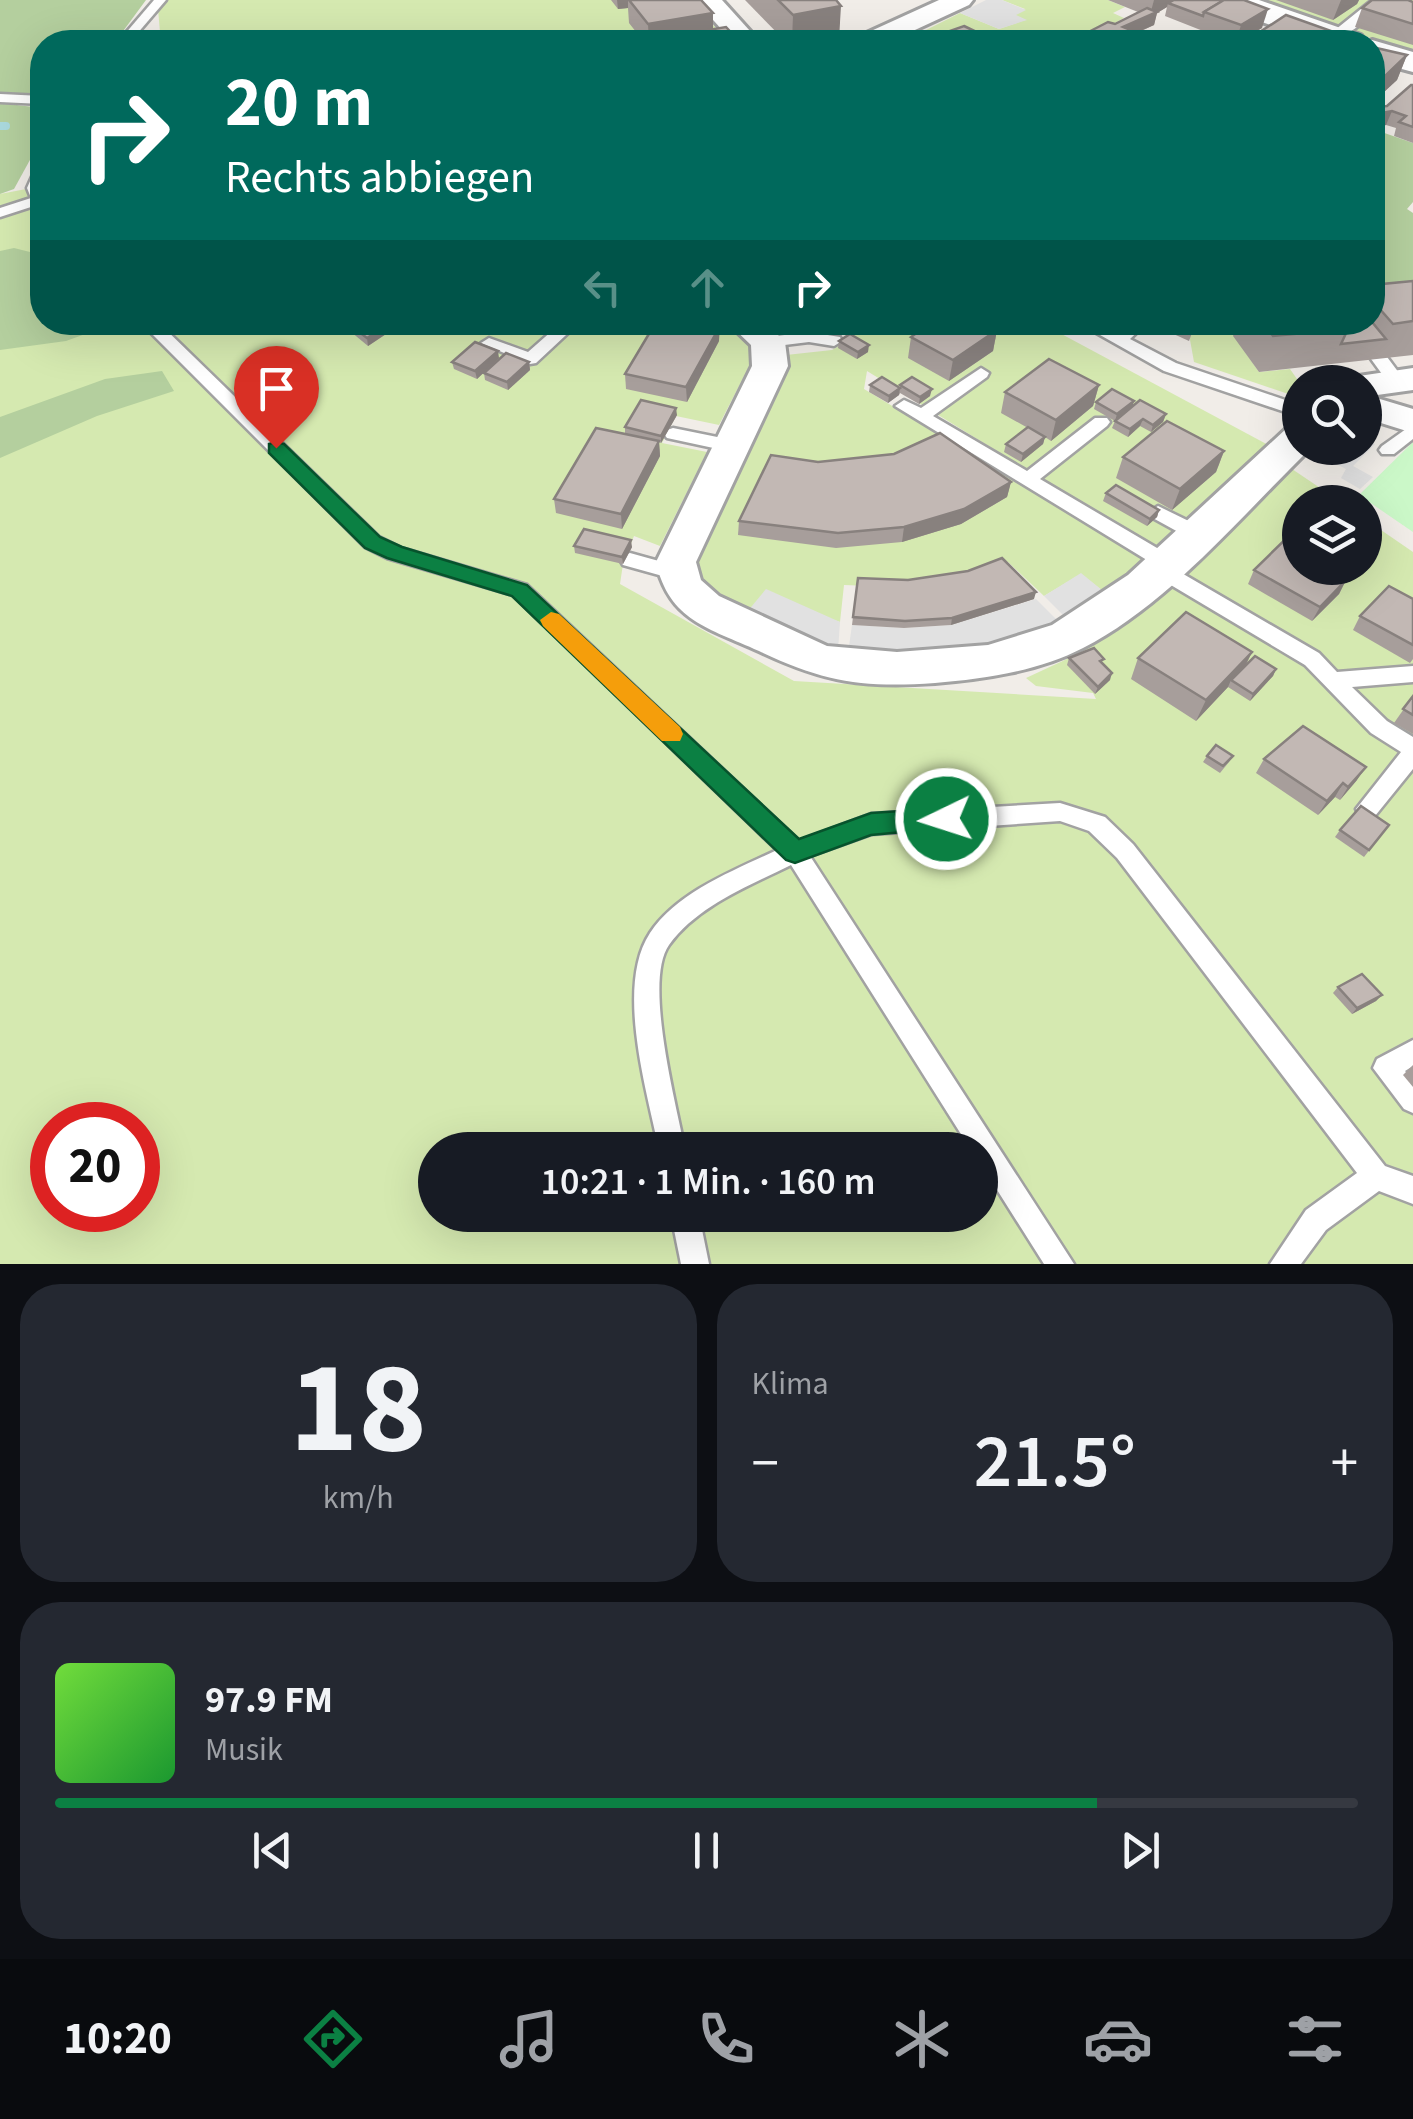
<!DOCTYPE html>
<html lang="de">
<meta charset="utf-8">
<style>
body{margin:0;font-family:"Source Sans 3",sans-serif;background:#242831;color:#f1f3f6;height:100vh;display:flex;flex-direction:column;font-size:38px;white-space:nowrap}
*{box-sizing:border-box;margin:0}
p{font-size:32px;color:#9ea1a6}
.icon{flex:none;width:55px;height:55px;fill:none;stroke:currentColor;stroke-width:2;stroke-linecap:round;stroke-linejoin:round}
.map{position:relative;height:1264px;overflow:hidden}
.panel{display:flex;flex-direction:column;gap:20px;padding:20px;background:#0d0f14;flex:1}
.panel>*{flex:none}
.guide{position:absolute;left:30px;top:30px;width:1355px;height:305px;border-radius:40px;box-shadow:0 10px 40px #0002;background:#00695c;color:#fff;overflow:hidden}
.controls{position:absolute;left:1282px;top:365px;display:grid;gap:20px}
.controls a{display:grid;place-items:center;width:100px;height:100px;border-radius:50%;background:#171b24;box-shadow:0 10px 40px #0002;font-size:50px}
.speed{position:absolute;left:30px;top:1102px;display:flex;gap:20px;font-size:50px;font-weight:700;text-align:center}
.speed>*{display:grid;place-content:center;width:130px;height:130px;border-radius:50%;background:#171b24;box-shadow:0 10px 40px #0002;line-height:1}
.speed .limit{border:15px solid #d22;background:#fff;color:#111}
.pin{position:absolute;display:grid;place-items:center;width:85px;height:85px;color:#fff;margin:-102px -42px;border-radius:50% 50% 50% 0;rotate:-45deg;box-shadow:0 0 10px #0007}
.pin .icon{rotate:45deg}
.me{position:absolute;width:110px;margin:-55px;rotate:266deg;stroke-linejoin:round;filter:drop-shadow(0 0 8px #0008)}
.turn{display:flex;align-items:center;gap:35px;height:210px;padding:0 30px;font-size:45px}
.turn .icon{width:130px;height:130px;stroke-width:2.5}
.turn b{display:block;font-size:70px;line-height:85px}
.lanes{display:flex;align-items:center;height:95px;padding:0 30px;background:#0003;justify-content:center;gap:50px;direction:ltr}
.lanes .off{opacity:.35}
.big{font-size:75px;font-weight:600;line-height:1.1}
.panel .card{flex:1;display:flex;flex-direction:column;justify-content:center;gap:15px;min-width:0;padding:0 35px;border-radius:40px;background:#242831}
.panel .dial{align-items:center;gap:0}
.dial b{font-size:130px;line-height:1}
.song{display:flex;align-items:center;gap:30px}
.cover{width:120px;height:120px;border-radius:15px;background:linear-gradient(135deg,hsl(100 70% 55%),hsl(130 70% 35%))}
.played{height:10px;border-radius:5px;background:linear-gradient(90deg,#0b8043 80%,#363941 80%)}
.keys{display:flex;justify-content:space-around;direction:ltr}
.heat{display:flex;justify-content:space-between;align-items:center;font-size:55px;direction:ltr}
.panel .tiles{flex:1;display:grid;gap:20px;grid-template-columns:1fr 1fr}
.card:last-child{grid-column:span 2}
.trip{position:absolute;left:418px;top:1132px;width:580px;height:100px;border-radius:50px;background:#171b24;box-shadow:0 10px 40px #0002;font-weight:600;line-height:100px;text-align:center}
.tabs{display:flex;height:160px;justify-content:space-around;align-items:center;background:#090b0e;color:#9ea1a6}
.tabs .icon{width:70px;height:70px}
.tabs .active{color:#0b8043}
.tabs b{font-size:45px;color:#f1f3f6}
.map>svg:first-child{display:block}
.grass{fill:#d5e9b0;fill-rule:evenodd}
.forest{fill:#b4cf9e}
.park{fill:#cbf8c8}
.parking{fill:#e1e1e1}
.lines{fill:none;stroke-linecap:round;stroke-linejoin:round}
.stream{stroke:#aad9dd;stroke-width:8}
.service-casing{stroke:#a2a2a2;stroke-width:5}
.minor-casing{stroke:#a2a2a2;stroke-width:6}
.tertiary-casing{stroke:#a2a2a2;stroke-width:6}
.service{fill:#fff;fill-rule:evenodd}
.minor{fill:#fff;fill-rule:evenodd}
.tertiary{fill:#fff;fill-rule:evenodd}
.wall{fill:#a79e9b}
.shaded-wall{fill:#88817e}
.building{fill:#c2b8b4;stroke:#88817e;stroke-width:2.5}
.route{fill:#0b8043;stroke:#07532c;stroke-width:2.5}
.slow{fill:#f59e0b}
</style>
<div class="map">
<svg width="1413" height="1264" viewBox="0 0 1413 1264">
<rect width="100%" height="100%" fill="#f1ede8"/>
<g class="grass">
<polygon points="165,0 690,0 729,42 166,42 160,32 158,9"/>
<polygon points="1002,0 1108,0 1125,7 1113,13 1124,18 1100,31 1090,42 902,42 960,13 999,29 1025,20 1015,15 1025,9"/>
<polygon points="1258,0 1413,0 1413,52"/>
<path d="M42,186V322H723L754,342L757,351L719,425L676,416L662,443L707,452L660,546L634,536L623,564L620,584L794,681L1096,699L1093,693L1036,686L1026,678L1082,652L1157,597L1292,469L1341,502H1300V568H1365V519L1413,552V1264H0V194ZM52,1125H138V1210H52ZM435,1150H980V1215H435Z"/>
<polygon points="788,323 1041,323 1272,447 1157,550 867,371 864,389 1134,551 1143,562 1108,595 1081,574 1044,596 1008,562 897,587 844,585 840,622 817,614 747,612 702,585 696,563 786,355 832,350 855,336 804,332"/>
<polygon points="1187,323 1296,323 1305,329 1234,336 1259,372 1290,369 1297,379 1302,379 1300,398 1194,362"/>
</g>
<g class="forest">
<polygon points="0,0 146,0 115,42 42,42 42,97 0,95"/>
<polygon points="0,103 42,108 42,138 14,189 0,194"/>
<polygon points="1373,129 1413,143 1413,202 1407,209 1413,213 1413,301 1373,296"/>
<polygon points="14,248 42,255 42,322 102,323 102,328 66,341 0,350 0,251"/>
<polygon points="162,371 174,391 97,416 0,458 0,417 105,379"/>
</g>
<polygon class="park" points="1413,442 1413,532 1359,495"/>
<g class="parking">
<polygon points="986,0 1002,0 1026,10 1016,15 1027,20 999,29 960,13"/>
<polygon points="1365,439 1375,444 1353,466 1373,477 1360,489 1341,478 1346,469 1319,455 1327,448 1365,448"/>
<polygon points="1081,573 1108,595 1067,619 1044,596"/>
<polygon points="766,589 840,622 838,651 747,612"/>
<polygon points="1036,599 1060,623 984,649 848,653 852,625 904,628 951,625"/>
</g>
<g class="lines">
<polyline class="stream" points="0,126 6,126"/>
<g class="service-casing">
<g id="service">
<polygon points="154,0 166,0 130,42 118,42"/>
<path d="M1371,1L1386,6C1370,13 1348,40 1330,40V34Z"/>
<polygon points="0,94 42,96 42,104 0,102"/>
<polygon points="42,166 42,213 37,212 34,206 0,217 0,208 31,198 27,188 35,170"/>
<path d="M140,322H158L379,537L401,548L527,585L799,841L871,814L1060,803L1105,817L1133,844L1385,1166L1413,1176V1204L1379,1191L1326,1230L1301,1264H1270L1306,1210L1357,1173L1117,858L1089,831L1060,821L872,834L810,856L1074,1264H1044L980,1163V1150H971L791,865C749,886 697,906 669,945C643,981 677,1107 685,1150H659C647,1091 615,986 650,933C677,892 735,870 777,850L513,595L387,558L365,547Z"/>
<polygon points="562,322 580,322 536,363 530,364 481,343 489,338 528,352"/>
<polygon points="1077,322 1098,322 1118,333 1130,322 1148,322 1130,339 1176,363 1300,405 1300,417 1164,371"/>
<polygon points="1344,322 1361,322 1402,377 1402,385 1390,385"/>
<polygon points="809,332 840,337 842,341 834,346 809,342 768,347 760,342 768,337"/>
<polygon points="981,368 989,373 987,377 933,416 1027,471 1095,418 1107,418 1110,422 1107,426 1040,479 1174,558 1177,563 1173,568 1319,653 1337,672 1413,666 1413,682 1352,687 1387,721 1413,737 1413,769 1375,816 1367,818 1359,816 1356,809 1401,752 1371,733 1305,665 1154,575 1151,570 1155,565 895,406 904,400 921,408"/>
<polygon points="1413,424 1413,439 1394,454 1382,454 1379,450 1382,446"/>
<polygon points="673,428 732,440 741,446 732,452 667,438 664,434 667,430"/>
<polygon points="1158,506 1205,529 1207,534 1205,539 1191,539 1151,517 1149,512"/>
<polygon points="630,553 684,568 687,573 677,580 623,565 620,560 623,555"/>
<polygon points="1413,1040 1413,1066 1405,1071 1413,1080 1413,1113 1404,1109 1373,1068 1377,1059"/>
<polygon points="671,1215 699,1215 709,1264 681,1264"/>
</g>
</g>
<g class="minor-casing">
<g id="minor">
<polygon points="695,0 722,0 760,42 733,42"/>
<polygon points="939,0 973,0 969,5 889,42 856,42 860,36"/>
<path d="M727,322H765L785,342L788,366L696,562L701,580L719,596L827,646L897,652L988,645L1052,625L1128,575L1287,428L1300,425V448H1311C1243,514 1168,605 1083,648C1039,671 984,679 935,683C863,688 824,682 759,651C709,628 669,621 656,562L752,366L751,345Z"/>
<polygon points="1413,368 1413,390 1370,396 1413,409 1413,433 1365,418 1365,382 1349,382 1352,377"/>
</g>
</g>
<g class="tertiary-casing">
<polygon id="tertiary" points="1213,0 1259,0 1361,35 1366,42 1372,40 1413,52 1413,72 1372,61 1372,42 1320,42 1218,7"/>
</g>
<use href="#service" class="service"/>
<use href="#minor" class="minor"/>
<use href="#tertiary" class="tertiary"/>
</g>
<g class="wall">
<polygon points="611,0 701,0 713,29 740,42 644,42 629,23 628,8 618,9"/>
<polygon points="745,0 836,0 839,39 822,42 786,42"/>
<polygon points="1108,0 1244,0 1262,28 1238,42 1231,42 1165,16 1167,7 1157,13 1154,25 1137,33 1139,40 1173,42 1069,42 1115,24 1138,12"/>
<polygon points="1276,0 1359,0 1357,4 1333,20"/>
<polygon points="1413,2 1413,45 1355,27 1362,8"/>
<polygon points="1372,47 1407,55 1397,80 1372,103"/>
<polygon points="1413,85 1413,143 1394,136 1396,128 1386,125 1377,127 1372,124 1374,107 1387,106"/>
<polygon points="1413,281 1413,355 1259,372 1233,336 1238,322 1372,322 1372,285"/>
<polygon points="339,322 390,322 392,330 368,346"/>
<polygon points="491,322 519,322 504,331"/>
<polygon points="840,322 875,322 859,333"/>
<polygon points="1147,322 1196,322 1189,341"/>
<polygon points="997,330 993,351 949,381 908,358 911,337"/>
<polygon points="719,341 687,402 626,389 625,374"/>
<polygon points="839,341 868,352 857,359 838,348"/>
<polygon points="499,358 477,379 454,369 452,362"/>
<polygon points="529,362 530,370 508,390 485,380 484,373"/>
<polygon points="870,385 900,388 900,385 930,396 919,404 900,393 899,395 888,403 869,392"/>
<polygon points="1099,385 1093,406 1051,441 1045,437 1043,444 1021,462 1004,452 1006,444 1028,428 1001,413 1005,392"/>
<polygon points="1134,401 1132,407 1166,414 1163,422 1151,432 1140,426 1128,437 1112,428 1115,421 1094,409 1096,402"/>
<polygon points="677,415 661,443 659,442 660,456 622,529 556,513 554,499 625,434 625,427"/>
<polygon points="1224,451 1216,472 1172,510 1116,478 1123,457"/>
<polygon points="894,454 1011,482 1007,497 961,524 902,542 836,548 738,535 739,521 818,462"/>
<polygon points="1106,493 1159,510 1157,517 1147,526 1103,501"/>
<polygon points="574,546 632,547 623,564 575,553"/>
<polygon points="1300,568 1346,580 1339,594 1312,621 1248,584 1254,570"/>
<polygon points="858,578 1034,599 951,625 904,628 852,625"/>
<polygon points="1413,599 1413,659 1410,663 1353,630 1360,616"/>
<polygon points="1252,652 1246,665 1276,669 1273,676 1250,701 1228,687 1196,721 1131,679 1138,658"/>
<polygon points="1069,658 1103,664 1110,680 1095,694 1067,665"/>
<polygon points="1413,696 1413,734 1394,723"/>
<polygon points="1207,756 1233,756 1229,762 1220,773 1203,762"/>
<polygon points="1264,759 1357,780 1340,800 1335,797 1318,815 1256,773"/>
<polygon points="1389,825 1364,857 1335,837 1340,830"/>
<polygon points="1338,987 1382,995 1376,1001 1352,1014 1333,993"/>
<polygon points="1413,1065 1413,1087 1403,1075"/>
</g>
<g class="shaded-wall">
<polygon points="617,0 628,0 628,8 618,9"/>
<polygon points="1154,0 1174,0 1168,3 1167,7 1157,13 1154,25 1120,40 1123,27 1150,15"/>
<polygon points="1341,0 1359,0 1357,4 1333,20"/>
<polygon points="841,6 839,39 822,42 792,42 793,15"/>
<polygon points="1268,9 1262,28 1236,42 1241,25"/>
<polygon points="713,13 713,37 660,38 660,42 649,42 648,24"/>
<polygon points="1334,32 1330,42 1318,42"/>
<polygon points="1141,34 1139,42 1125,42"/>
<polygon points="1407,55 1397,80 1372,103 1382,79"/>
<polygon points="1392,111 1386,125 1377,127 1382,113"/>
<polygon points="503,322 519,322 504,331"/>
<polygon points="860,322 875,322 859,333"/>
<polygon points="391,323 392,330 368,346 367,338"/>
<polygon points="720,326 719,341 687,402 686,387"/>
<polygon points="997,330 993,351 949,381 953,360"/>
<polygon points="869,345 868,352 857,359 858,352"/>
<polygon points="498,351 499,358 477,379 475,371"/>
<polygon points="529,362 530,370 508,390 507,382"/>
<polygon points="1099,385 1093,406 1051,441 1056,420"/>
<polygon points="900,388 899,395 888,403 889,396"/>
<polygon points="932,389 930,396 919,404 920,397"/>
<polygon points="1134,401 1132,408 1115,421 1117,414"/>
<polygon points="676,408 677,415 661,443 661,436"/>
<polygon points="1166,414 1163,422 1151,432 1153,425"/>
<polygon points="1143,419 1140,426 1128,437 1130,429"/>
<polygon points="1045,437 1043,444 1021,462 1023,454"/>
<polygon points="659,441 660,456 622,529 621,514"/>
<polygon points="1224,451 1216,472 1172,510 1180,489"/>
<polygon points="1011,482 1007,497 961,524 902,542 904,527"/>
<polygon points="1159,510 1157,517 1147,526 1150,519"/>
<polygon points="631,540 632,547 623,564 622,557"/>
<polygon points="1346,580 1339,594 1312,621 1320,607"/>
<polygon points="1036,592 1034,599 951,625 952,618"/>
<polygon points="1252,652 1242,672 1231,680 1228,687 1196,721 1206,700"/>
<polygon points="1276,669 1273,676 1250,701 1253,694"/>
<polygon points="1112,673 1110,680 1095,694 1098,687"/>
<polygon points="1366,767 1357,780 1340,800 1348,787"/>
<polygon points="1343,783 1335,797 1318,815 1327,801"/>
<polygon points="1382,995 1376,1001 1352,1014 1357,1008"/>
</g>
<g class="building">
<polygon points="629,0 701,0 713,13 648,24"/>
<polygon points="778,0 836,0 841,6 793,15"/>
<polygon points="1174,0 1224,0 1204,12 1203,16 1168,3"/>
<polygon points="1224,0 1244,0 1268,9 1241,25 1204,12"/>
<polygon points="1372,0 1408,0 1413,2 1413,24 1362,8"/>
<polygon points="1147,8 1157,12 1123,27 1141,34 1125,42 1069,42 1108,22 1115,24"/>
<polygon points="1286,15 1334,32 1318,42 1296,42 1288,40 1284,42 1250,42 1246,41"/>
<polygon points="964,26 987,37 975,42 944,42 936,39 944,36 941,34"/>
<polygon points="726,27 740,42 663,42 660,38"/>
<polygon points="1149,34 1173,42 1135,42"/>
<polygon points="1372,47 1407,55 1382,79 1374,76 1372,78"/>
<polygon points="1411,85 1413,85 1413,127 1399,122 1406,116 1392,111 1382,113 1374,107 1387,106"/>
<polygon points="1413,281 1413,321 1393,324 1372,300 1372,285"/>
<polygon points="346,322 390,322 391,323 367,338"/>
<polygon points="656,322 700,322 720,326 686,387 625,374"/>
<polygon points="932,322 983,322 997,330 953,360 911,337"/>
<polygon points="1263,322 1343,322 1348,329 1273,336"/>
<polygon points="1343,322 1372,322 1386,339 1341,344 1348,329"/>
<polygon points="850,334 869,345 858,352 839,341"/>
<polygon points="475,342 498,351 475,371 452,362"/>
<polygon points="506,353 529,362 507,382 484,373"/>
<polygon points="1049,359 1099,385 1056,420 1005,392"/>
<polygon points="882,377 900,388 889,396 870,385"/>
<polygon points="912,377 932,389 920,397 900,385"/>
<polygon points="1112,389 1134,401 1117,414 1096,402"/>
<polygon points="641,400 676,408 661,436 625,427"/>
<polygon points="1140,400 1166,414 1153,425 1143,419 1130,429 1115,421"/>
<polygon points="1167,421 1224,451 1180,489 1123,457"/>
<polygon points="1028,427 1045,437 1023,454 1006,444"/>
<polygon points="596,428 659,441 621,514 554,499"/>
<polygon points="940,433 1011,482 964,509 904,527 838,533 739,521 771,455 818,462 894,454"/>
<polygon points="1116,485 1159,510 1150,519 1106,493"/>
<polygon points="1299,526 1300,527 1300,568 1324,568 1346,580 1320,607 1254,570"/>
<polygon points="584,529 631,540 622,557 574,546"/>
<polygon points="1002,558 1036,592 952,618 905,621 853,617 858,578 908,580 968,571"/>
<polygon points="1389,586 1413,599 1413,645 1360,616"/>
<polygon points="1186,612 1252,652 1206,700 1138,658"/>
<polygon points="1094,648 1104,659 1100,661 1112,673 1098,687 1069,658"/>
<polygon points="1255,656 1276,669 1253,694 1231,680"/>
<polygon points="1413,696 1413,715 1403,709"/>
<polygon points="1303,726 1366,767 1348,787 1343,783 1327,801 1264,759"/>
<polygon points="1216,745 1233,756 1223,766 1207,756"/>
<polygon points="1361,806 1389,825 1369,850 1340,830"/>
<polygon points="1362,974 1382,995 1357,1008 1338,987"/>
</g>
<polygon class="route" points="276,442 284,444 380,537 402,547 527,585 799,839 871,813 946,808 956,812 959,819 956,827 871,835 795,863 786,860 512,596 387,558 365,548 269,453 269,444"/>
<polygon class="slow" points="551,612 559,614 680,727 683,734 680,741 662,741 543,626 540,620"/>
</svg>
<div class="controls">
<a><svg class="icon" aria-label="search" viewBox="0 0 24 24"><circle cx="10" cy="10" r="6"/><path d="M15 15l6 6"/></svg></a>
<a><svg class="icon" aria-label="layers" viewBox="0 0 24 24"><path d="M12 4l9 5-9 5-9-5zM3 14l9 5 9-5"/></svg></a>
</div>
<div class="speed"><div class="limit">20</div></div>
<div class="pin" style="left:276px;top:448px;background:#d93025"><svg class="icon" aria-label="arrive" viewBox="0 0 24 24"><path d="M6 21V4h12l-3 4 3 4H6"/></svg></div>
<svg class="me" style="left:946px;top:819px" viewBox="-20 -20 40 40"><circle r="17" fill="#0b8043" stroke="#fff" stroke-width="3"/><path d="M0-11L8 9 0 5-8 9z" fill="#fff"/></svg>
<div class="trip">10:21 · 1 Min. · 160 m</div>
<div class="guide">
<div class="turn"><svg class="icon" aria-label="right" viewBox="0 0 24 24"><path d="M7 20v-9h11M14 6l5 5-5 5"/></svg><div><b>20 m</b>Rechts abbiegen</div></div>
<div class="lanes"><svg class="icon off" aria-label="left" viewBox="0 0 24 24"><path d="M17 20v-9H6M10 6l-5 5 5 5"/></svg><svg class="icon off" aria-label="ahead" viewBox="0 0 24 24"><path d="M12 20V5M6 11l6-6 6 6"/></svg><svg class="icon" aria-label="right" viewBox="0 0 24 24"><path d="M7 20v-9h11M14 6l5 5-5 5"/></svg></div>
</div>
</div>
<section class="panel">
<div class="tiles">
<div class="card dial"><b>18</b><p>km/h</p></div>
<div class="card"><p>Klima</p>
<div class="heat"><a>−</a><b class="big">21.5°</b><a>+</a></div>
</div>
<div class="card">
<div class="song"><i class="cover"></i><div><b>97.9 FM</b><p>Musik</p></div></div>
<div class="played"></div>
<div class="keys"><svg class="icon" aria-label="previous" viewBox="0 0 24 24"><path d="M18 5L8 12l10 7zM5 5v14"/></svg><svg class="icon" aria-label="pause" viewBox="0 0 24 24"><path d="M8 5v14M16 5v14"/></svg><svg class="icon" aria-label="next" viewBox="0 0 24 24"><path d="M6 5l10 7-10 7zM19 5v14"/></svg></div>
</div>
</div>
</section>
<nav class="tabs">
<b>10:20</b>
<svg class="icon active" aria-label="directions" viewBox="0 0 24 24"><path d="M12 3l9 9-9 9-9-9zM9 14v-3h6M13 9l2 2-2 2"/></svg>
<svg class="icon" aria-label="music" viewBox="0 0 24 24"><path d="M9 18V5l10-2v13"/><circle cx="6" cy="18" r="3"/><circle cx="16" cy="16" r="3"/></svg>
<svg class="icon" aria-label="phone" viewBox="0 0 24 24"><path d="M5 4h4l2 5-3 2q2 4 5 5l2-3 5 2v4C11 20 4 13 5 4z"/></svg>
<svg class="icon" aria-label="climate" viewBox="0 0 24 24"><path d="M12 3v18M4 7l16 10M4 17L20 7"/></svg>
<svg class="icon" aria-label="car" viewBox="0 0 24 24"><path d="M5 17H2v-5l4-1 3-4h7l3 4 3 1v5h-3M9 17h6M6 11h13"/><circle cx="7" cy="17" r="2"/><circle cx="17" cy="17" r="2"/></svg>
<svg class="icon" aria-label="filters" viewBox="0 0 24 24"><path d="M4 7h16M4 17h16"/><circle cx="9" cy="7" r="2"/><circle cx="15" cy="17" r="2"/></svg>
</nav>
